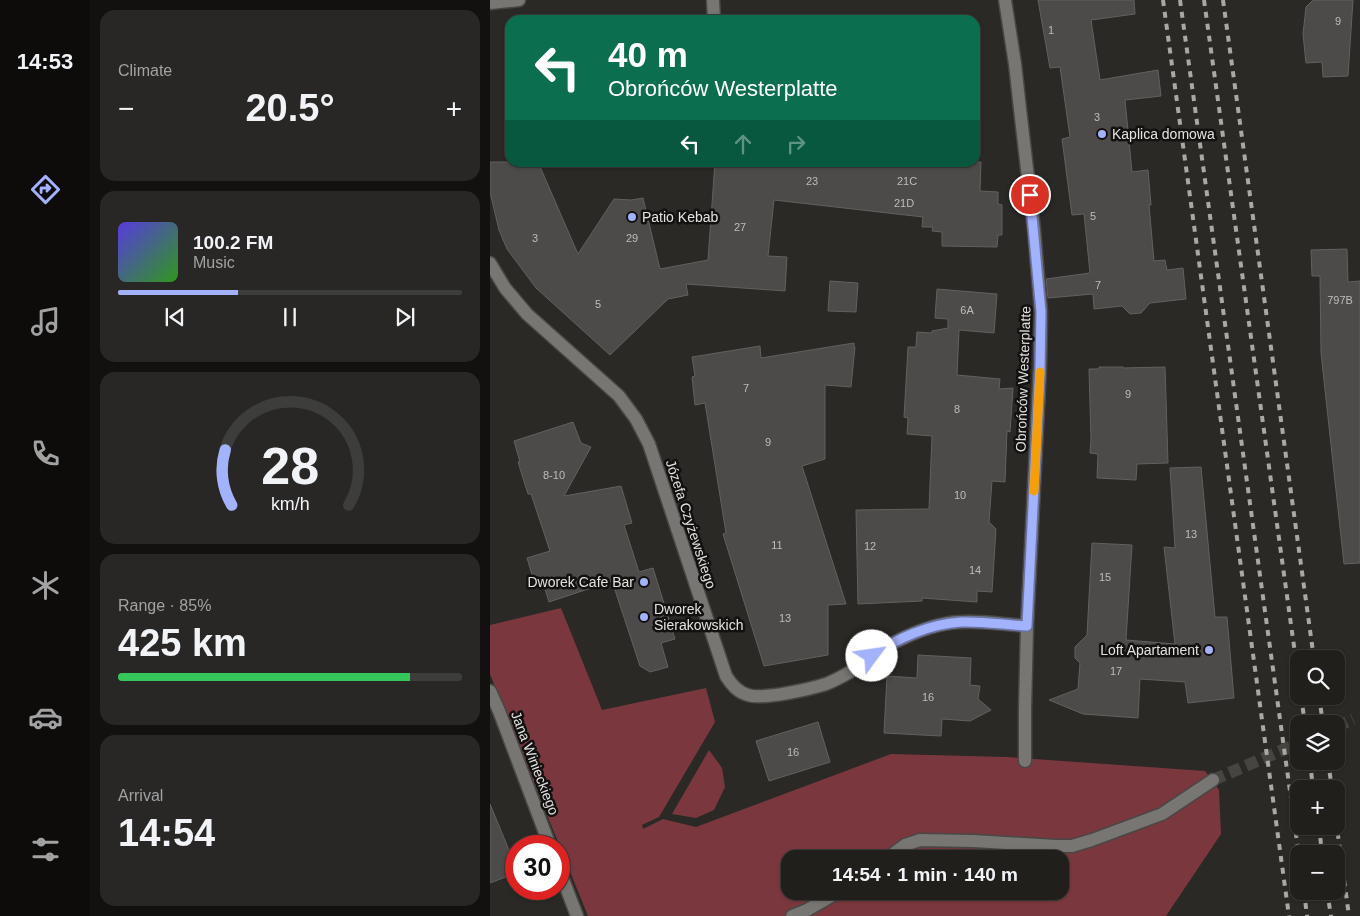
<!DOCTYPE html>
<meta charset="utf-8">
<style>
body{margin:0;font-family:Helvetica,sans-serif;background:#282725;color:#f1f3f6;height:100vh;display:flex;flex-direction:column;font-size:19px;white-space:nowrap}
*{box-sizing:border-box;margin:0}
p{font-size:16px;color:#a2a2a3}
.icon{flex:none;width:28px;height:28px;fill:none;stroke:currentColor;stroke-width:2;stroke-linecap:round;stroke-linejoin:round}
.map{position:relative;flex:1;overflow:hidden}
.panel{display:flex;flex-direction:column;gap:10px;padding:10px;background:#12110f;width:400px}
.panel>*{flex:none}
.banner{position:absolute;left:15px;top:15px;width:475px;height:152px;border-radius:15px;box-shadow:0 1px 4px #0004,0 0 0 1px #3d3d3b;background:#0b6e4f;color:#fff;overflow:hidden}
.fabs{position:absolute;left:800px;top:650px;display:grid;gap:10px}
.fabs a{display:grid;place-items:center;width:55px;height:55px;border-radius:10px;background:#201f1c;box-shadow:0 1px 4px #0004,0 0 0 1px #3d3d3b;font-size:25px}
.speed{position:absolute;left:15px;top:835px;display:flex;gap:10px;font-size:25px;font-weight:700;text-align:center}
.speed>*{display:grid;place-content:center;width:65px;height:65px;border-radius:50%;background:#201f1c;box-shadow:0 1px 4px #0004,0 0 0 1px #3d3d3b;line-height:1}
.speed .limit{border:8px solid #d22;background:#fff;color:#111}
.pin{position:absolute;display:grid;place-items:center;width:42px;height:42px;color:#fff;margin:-21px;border:2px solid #fff;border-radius:50%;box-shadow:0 1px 5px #0007}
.me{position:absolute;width:55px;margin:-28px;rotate:59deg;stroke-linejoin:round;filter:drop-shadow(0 0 4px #0008)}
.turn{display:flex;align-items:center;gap:18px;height:105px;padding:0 20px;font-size:22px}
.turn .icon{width:65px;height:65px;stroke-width:2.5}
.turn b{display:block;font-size:35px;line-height:42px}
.lanes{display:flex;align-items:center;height:48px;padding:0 20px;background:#0003;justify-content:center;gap:25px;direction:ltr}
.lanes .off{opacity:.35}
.big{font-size:38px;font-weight:700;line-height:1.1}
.panel .tile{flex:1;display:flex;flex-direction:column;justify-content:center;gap:8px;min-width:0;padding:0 18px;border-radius:15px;background:#282725}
.panel .dial{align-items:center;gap:0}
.dial svg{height:130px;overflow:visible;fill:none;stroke:#3d3d3b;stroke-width:7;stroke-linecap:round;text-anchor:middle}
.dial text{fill:#f1f3f6;stroke:none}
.song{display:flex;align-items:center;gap:15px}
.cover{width:60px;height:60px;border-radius:8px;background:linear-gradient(135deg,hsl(250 70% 55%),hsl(110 70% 35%))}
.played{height:5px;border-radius:2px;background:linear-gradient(90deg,#a3b2fc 35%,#3d3d3b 35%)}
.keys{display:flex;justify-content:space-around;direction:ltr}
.heat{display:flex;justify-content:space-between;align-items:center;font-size:28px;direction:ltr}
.charge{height:8px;border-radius:4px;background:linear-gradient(90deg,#34c759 85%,#3d3d3b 0)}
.trip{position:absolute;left:291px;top:850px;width:288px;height:50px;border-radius:15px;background:#201f1c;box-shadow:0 1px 4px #0004,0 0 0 1px #3d3d3b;font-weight:700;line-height:50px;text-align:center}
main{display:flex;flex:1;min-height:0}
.tabs{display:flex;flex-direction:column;width:90px;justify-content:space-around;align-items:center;background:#0d0c0b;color:#a2a2a3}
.tabs .icon{width:35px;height:35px}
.tabs .selected{color:#a3b2fc}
.tabs b{font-size:22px;color:#f1f3f6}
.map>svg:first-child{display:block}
.green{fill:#7a383e;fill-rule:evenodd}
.building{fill:#4d4b49;stroke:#63605e}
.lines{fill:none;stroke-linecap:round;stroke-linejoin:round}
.minor-tunnel{stroke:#464542;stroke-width:12;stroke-dasharray:12 6;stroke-linecap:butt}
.minor-casing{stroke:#484746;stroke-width:15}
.minor{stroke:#777673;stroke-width:12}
.rail{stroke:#a9a8a6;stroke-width:4;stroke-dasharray:6 6;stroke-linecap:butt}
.route-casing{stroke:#6a74a4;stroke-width:12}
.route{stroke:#a3b2fc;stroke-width:9}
.slow{stroke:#f59e0b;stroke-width:9}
.poi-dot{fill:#a3b2fc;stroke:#121110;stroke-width:2}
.labels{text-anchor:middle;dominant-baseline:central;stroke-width:5;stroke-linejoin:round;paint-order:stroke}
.number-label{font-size:11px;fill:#bebcbb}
.poi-label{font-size:14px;fill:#e3e2e1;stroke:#121110;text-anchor:start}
.street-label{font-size:14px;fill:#e3e2e1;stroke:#121110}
</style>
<main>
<nav class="tabs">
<b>14:53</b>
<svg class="icon selected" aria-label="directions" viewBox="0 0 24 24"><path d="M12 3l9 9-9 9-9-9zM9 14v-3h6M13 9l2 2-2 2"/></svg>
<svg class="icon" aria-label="music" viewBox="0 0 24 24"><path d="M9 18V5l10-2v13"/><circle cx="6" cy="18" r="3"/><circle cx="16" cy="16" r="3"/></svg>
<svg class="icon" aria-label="phone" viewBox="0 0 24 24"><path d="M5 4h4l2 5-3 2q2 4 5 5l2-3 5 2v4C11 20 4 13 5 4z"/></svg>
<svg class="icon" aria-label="climate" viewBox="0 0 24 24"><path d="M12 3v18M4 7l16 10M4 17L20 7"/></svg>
<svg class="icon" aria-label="car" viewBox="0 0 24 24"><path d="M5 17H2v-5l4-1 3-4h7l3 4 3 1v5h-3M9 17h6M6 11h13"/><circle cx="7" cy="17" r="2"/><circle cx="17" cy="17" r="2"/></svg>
<svg class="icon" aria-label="filters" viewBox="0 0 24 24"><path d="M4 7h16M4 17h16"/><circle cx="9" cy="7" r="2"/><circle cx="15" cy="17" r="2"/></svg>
</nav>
<section class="panel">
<div class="tile"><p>Climate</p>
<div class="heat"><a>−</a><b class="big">20.5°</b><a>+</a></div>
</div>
<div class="tile">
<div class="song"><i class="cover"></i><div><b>100.2 FM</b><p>Music</p></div></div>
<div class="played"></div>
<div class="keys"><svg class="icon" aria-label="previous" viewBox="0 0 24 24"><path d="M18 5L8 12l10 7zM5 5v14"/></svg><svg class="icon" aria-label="pause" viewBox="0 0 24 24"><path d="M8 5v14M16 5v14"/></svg><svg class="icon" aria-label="next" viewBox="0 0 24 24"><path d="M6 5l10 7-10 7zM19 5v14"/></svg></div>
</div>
<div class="tile dial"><svg viewBox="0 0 100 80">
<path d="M14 69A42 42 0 1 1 86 69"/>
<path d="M14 69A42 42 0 0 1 10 35" stroke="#a3b2fc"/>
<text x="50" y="56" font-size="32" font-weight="700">28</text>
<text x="50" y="72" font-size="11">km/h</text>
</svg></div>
<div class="tile"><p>Range · 85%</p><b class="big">425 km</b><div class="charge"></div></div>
<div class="tile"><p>Arrival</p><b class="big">14:54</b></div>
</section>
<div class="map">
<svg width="870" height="916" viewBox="0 0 870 916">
<rect width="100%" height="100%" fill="#2a2926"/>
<g class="green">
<path d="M71,608L112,710L216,688L225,722L169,817L152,825L153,829L173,819L206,827L401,754L516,757L715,771L729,790L731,834L676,916H98L0,674V625ZM300,859H570V891H300Z"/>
<polygon points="219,750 232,768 235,787 224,810 206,818 182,814"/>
</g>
<g class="building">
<polygon points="548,0 644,0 645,14 601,20 610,80 668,70 671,96 635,100 642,172 658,170 661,205 659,205 664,261 675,260 677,270 693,268 696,299 660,303 651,313 640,314 632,306 604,309 603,294 558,298 556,279 600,273 594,214 582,215 572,139 580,137 570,67 560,68"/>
<polygon points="823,0 863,0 858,76 833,77 832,62 816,63 813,34 816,7"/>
<polygon points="0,162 48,162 88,254 124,199 141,200 153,198 170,269 218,260 225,162 491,162 490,191 508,192 508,204 512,205 512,235 508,235 507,247 452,246 452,232 442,231 443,227 432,227 433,217 284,200 278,256 297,257 295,291 196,284 198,295 178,299 120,355 46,288 17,249 9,230 0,192"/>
<polygon points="857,249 858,282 870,281 870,563 854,564 831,353 830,276 822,276 821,250"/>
<polygon points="340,281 368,283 366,312 338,311"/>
<polygon points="447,289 507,294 504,333 469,330 467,375 510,379 509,389 523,388 520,432 517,431 515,482 502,481 499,522 506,529 502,592 487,591 487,602 432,598 432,601 368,604 366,510 439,509 442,436 417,434 418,418 414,417 418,347 426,347 427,332 442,333 442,331 458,328 458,319 445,318"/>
<polygon points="364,343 364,347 365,347 361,387 335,385 335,459 312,466 356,604 338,605 338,655 274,666 233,534 236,533 215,403 205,405 202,377 205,376 202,357 270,346 271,358"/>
<polygon points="609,367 633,367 633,368 675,367 678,463 647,464 646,480 607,478 608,454 600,453 601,439 599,369 609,369"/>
<polygon points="83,422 91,443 101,447 74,496 131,486 142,523 134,525 149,572 163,568 185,639 171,643 178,667 160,672 150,666 122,581 59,602 52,579 44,581 37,558 60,551 41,494 38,494 28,462 30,462 24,441"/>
<polygon points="711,467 725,617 737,617 744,698 698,703 695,682 650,679 648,718 593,714 559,700 588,689 590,663 585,658 585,647 597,635 602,543 642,545 636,640 685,644 674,547 685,548 680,468"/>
<polygon points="428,655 481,658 480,685 490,686 488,699 501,710 480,721 452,719 451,736 394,733 397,676 427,678"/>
<polygon points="328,722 340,762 279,781 266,741"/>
<polygon points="0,804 19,850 26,852 26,873 0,883"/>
</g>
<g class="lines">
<g class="minor-tunnel">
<polyline points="846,727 863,719"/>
<polyline points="723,780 809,743"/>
</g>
<g class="minor-casing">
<g id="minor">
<polyline points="223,0 224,20"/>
<polyline points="515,0 525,64 530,109 544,229 551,312 550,368 537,626 535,709 535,761"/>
<polyline points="0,3 29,0"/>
<path d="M0,263L15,288L37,314L129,396L146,419L159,444L236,676C241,684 247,692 258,695C273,700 320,689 336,684C344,681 353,676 360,672C371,664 382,654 394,648C412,638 434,628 454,624C478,619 512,624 537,626"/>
<polyline points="0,691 9,711 60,846"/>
<polyline points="396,859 415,845 430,840 484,841 566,846 582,846 602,840 672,814 723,780"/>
<polyline points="69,869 87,916"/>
<polyline points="302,916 317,910 350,891"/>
</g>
</g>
<use href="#minor" class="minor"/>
<g class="rail">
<polyline points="673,0 799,916"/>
<polyline points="690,0 809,856"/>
<polyline points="714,0 809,682"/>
<polyline points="733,0 824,659"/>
<polyline points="811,696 815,724"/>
<polyline points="829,696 833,724"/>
<polyline points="820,761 823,789"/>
<polyline points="838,761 842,789"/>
<polyline points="846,821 859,916"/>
<polyline points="829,826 832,854"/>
<polyline points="814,891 817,916"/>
<polyline points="837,891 841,916"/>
</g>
</g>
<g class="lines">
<g class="route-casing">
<path id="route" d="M382,656C407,638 440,624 471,622C492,621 516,625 537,626L550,368L551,312L540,195"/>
</g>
<use href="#route" class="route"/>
<polyline class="slow" points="544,491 550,372"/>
</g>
<g class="poi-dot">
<circle cx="612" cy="134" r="5"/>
<circle cx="142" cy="217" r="5"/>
<circle cx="154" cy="582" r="5"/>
<circle cx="154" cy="617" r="5"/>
<circle cx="719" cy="650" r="5"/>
</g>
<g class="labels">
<g class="number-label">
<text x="848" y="21">9</text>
<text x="561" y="30">1</text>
<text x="607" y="117">3</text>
<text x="322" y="181">23</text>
<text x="417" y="181">21C</text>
<text x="414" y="203">21D</text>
<text x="603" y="216">5</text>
<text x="250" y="227">27</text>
<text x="45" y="238">3</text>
<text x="142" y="238">29</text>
<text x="608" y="285">7</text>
<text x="850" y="300">797B</text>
<text x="108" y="304">5</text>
<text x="477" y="310">6A</text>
<text x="256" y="388">7</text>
<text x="638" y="394">9</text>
<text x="467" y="409">8</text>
<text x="278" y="442">9</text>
<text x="64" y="475">8-10</text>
<text x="470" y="495">10</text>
<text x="701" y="534">13</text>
<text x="287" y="545">11</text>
<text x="380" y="546">12</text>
<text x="485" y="570">14</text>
<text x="615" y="577">15</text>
<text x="295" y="618">13</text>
<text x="626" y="671">17</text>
<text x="438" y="697">16</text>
<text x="303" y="752">16</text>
</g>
<g class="poi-label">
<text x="622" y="134">Kaplica domowa</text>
<text x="152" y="217">Patio Kebab</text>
<text x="144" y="582" text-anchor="end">Dworek Cafe Bar</text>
<text x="164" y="609">Dworek<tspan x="164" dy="16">Sierakowskich</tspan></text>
<text x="709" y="650" text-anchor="end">Loft Apartament</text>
</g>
<g class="street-label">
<text transform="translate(533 379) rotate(-88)">Obrońców Westerplatte</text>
<text transform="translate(201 524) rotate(72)">Józefa Czyżewskiego</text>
<text transform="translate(45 763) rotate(69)">Jana Winieckiego</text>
</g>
</g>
</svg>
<div class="fabs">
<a><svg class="icon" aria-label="search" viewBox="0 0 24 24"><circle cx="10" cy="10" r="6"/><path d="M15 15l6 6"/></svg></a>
<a><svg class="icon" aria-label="layers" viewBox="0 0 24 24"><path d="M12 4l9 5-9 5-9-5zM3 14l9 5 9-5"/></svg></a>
<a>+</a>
<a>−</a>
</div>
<div class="speed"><div class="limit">30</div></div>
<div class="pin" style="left:540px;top:195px;background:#d93025"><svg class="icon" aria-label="arrive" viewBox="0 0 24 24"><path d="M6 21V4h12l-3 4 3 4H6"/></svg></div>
<svg class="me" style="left:382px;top:656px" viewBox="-20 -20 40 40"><circle r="19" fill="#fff"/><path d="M0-13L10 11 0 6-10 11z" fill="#a3b2fc"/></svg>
<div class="trip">14:54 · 1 min · 140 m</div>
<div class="banner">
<div class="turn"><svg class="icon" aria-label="left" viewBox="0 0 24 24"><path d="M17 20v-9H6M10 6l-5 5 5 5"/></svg><div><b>40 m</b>Obrońców Westerplatte</div></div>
<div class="lanes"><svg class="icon" aria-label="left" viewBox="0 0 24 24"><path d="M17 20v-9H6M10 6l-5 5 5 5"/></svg><svg class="icon off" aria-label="ahead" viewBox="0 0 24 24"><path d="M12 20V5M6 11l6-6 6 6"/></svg><svg class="icon off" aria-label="right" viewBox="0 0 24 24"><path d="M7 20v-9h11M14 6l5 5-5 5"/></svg></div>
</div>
</div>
</main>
